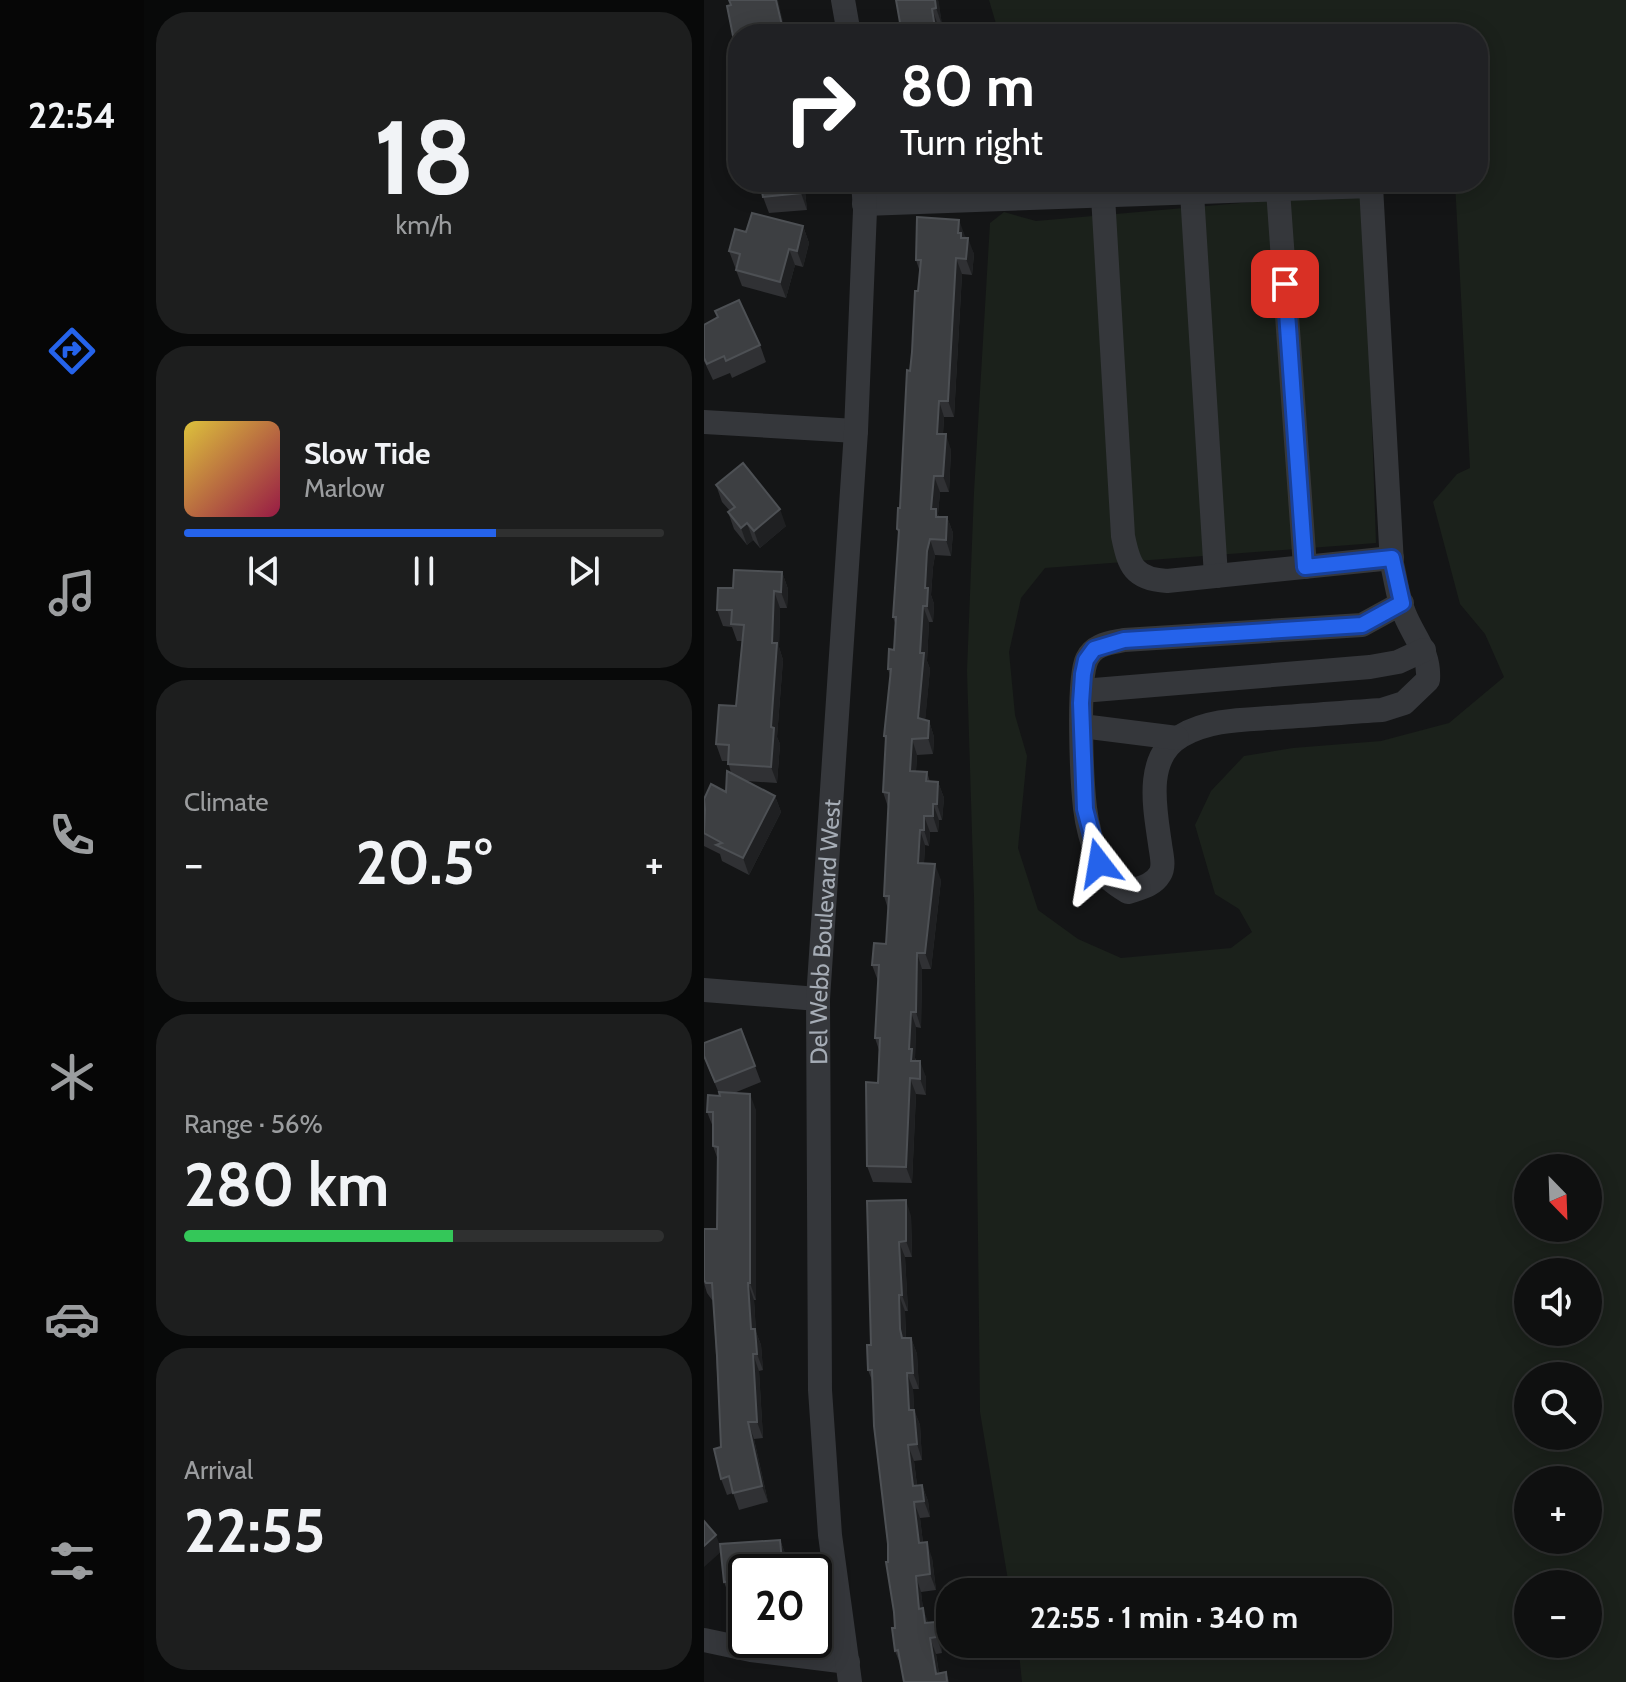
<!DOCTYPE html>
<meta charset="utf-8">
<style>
body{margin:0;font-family:Cabin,sans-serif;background:#1d1e1e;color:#f1f3f6;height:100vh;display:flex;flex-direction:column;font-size:30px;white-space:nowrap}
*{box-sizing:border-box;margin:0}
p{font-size:26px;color:#9b9d9f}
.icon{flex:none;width:44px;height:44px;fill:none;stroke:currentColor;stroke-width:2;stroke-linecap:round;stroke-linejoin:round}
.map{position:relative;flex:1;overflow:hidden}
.details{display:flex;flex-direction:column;gap:12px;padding:12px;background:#080909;width:560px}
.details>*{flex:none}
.banner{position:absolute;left:24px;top:24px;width:760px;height:168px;border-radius:32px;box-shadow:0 4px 20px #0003,0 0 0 2px #2f3030;background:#202124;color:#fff;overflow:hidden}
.needle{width:52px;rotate:157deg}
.buttons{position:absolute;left:810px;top:1154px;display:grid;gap:16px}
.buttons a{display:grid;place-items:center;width:88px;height:88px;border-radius:50%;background:#0f1010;box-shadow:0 4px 20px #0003,0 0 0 2px #2f3030;font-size:40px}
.speed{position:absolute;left:24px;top:1554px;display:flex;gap:16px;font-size:40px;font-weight:700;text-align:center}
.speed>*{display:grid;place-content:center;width:104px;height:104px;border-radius:50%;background:#0f1010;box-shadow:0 4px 20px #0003,0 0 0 2px #2f3030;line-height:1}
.speed .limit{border:4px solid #111;border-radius:12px;background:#fff;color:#111}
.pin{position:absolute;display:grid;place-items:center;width:68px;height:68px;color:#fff;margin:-34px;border-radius:16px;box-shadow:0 4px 12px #0006}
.me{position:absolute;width:88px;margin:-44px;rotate:346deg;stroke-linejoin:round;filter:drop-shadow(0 0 6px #0008)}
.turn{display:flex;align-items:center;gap:28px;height:168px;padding:0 40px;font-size:36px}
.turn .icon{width:104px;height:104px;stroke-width:2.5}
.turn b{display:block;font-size:56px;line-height:68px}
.big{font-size:60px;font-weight:700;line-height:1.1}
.details .tile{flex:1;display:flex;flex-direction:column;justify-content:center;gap:12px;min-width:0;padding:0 28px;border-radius:32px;background:#1d1e1e}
.details .dial{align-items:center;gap:0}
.dial b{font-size:104px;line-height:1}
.song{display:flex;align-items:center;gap:24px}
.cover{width:96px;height:96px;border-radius:12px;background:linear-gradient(135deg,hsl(50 70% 55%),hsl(340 70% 35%))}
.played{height:8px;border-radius:4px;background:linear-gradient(90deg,#2563eb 65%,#2f3030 65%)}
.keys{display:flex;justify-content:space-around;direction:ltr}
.heat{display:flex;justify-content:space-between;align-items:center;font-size:44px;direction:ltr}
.charge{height:12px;border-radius:6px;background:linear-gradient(90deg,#34c759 56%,#2f3030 0)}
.trip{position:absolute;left:232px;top:1578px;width:456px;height:80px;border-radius:32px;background:#0f1010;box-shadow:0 4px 20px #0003,0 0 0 2px #2f3030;font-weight:700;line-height:80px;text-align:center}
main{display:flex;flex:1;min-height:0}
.tab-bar{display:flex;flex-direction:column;width:144px;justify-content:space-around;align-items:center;background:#060606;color:#9b9d9f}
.tab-bar .icon{width:56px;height:56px}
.tab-bar .selected{color:#2563eb}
.tab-bar b{font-size:36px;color:#f1f3f6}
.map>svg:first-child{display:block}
.green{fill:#1b211b;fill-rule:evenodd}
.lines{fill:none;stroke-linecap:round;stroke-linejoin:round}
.minor{stroke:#35373b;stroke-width:24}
.wall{fill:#303134}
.shaded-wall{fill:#1f2022}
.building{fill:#3d3f42;stroke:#4d5054;stroke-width:2}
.route-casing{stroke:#184099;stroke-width:20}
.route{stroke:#2563eb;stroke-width:14}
.labels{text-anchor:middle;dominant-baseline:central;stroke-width:8;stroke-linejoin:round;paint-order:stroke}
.street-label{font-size:24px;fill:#a6adb6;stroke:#0f1011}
</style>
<main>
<nav class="tab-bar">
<b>22:54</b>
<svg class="icon selected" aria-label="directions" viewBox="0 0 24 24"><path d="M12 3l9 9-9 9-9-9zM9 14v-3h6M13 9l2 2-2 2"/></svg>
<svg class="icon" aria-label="music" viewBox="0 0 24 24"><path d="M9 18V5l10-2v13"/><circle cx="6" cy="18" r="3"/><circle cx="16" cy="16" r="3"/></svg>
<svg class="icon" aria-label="phone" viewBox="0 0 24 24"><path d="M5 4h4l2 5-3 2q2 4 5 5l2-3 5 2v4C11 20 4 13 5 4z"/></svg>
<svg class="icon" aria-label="climate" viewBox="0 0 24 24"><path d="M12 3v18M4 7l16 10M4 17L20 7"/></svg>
<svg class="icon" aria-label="car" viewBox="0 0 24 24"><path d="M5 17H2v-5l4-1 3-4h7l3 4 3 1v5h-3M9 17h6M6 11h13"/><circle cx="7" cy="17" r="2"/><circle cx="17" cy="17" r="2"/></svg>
<svg class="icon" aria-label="filters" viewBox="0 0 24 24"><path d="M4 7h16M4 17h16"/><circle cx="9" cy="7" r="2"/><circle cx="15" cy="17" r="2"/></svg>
</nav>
<section class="details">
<div class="tile dial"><b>18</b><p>km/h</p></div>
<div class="tile">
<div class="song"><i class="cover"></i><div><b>Slow Tide</b><p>Marlow</p></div></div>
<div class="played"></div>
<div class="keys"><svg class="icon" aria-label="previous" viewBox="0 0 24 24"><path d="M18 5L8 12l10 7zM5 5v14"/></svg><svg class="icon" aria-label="pause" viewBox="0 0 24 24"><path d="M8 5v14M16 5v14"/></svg><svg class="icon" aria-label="next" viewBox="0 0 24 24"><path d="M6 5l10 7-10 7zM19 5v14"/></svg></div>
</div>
<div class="tile"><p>Climate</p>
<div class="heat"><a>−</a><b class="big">20.5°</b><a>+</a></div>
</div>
<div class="tile"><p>Range · 56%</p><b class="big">280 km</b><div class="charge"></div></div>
<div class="tile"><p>Arrival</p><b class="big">22:55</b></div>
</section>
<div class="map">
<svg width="922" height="1682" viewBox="0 0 922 1682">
<rect width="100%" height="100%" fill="#141516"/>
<path class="green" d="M285,0H922V1682H318L314,1644H674V1592H306L276,1412L270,897L263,671L270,492L286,223L300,212L332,221L660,192L672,543L341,568L317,598L305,652L311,715L323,756L314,848L334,910L374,939L417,958L527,948L548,932L535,909L511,894L491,825L507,791L540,756L589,748L677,741L745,723L800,677L781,634L756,604L729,502L753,474L766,468L751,182H774V34H295ZM824,1168H884V1228H824ZM824,1272H884V1332H824ZM824,1376H884V1436H824ZM824,1480H884V1540H824ZM824,1584H884V1644H824Z"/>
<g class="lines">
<g class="minor">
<polyline points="139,0 145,34"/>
<polyline points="574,190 601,567"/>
<polyline points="488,193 512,576"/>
<path d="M399,196L419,536C425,566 430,579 463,581L688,558"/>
<path d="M160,204L667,186L688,564C692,580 694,600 701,615C711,639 726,653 724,680L700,703L678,710C645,712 612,715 579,717C545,720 507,718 477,736C440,757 451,809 456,844C457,853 461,866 456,874C449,886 436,888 424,892C411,884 400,877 395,862C389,846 383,825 381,808C378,781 373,680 383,659C390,644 406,643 420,640L658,625L698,603"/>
<polyline points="0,422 152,431"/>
<polyline points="378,691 666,667 694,662 720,650"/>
<polyline points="378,726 473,738"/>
<polyline points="0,990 114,999"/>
<polyline points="0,1640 47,1650 144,1662"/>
<path id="s1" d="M146,1682L126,1535L116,1390L114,999L152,431L161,210L159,182"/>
</g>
</g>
<g class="wall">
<polygon points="192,0 234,0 238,25 234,25"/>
<polygon points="100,182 103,210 65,213 59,197"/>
<polygon points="99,226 105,243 99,267 91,265 82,298 38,286 32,270 32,268 31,267 25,251 42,232"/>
<polygon points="261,236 270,254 268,275 258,274 250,417 240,417 239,434 247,450 245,492 236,492 234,514 235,517 243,517 249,533 247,556 231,555 229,567 227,595 230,604 229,622 225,622 223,661 226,669 221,720 225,721 230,737 229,754 213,755 212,771 223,772 226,782 234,782 240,798 238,820 235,820 234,832 226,832 225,846 221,845 220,863 237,880 227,969 218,969 217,1028 212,1027 211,1058 222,1077 222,1095 212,1094 208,1183 169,1182 163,1166 174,1083 175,1050 171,1038 174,981 168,965 182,944 184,909 180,896 184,807 179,792 182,742 180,736 186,676 184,669 190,650 191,623 189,617 195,535 193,529 196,508 206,371 216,272 212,260"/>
<polygon points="11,311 56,345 62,362 28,378 26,373 9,380 0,361 0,325 14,318"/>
<polygon points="12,485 82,526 56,548 49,540 43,545 30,529 24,512 26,511 18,502"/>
<polygon points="78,572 84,589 83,608 76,608 75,647 79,660 73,737 76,744 73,783 42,781 71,796 77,812 45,875 18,861 16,854 0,846 0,799 22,792 27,773 24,761 18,761 12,744 32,706 38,641 33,641 28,627 19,626 13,610 29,588"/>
<polygon points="37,1029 57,1082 30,1093 52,1110 52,1300 50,1300 52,1332 57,1345 59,1370 55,1371 59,1438 50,1439 64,1502 35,1510 29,1493 23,1495 17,1479 17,1447 9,1300 8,1300 3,1293 0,1283 0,1229 13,1229 14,1160 9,1146 9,1127 3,1112 16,1096 0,1057"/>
<polygon points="163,1201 207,1216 208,1257 201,1257 204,1311 201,1311 202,1338 207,1338 213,1354 215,1389 209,1389 210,1410 216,1425 218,1460 210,1461 213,1485 218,1485 224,1501 226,1517 216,1518 219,1543 228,1558 232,1590 217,1592 219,1609 224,1623 236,1638 238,1653 232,1654 235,1673 242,1672 245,1682 200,1682 197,1666 191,1651 191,1628 169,1383 164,1370 167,1345"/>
<polygon points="76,1540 82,1556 42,1572 42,1596 26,1598 20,1582 16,1545"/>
</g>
<g class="shaded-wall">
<polygon points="72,0 74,0 82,34 80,34"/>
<polygon points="231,0 234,0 235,3 238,25 232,8"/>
<polygon points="228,9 234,25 235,34 232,34"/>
<polygon points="95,182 100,182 103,210 97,193"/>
<polygon points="255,220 261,236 260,241 254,233"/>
<polygon points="99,226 105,243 99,267 93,251"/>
<polygon points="264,238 270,254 268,275 262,259"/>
<polygon points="85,249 91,265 82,298 76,282"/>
<polygon points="252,258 258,274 250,417 244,401"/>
<polygon points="235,401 240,417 238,450 233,434"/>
<polygon points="242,434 247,450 245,492 239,476"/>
<polygon points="230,476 236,492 234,514 238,525 227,509"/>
<polygon points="76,509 82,526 56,548 50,531"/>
<polygon points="243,517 249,533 247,556 242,540"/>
<polygon points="43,523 49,540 43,545 37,528"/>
<polygon points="226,539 231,555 229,567 227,595 230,604 229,622 223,606 221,588 223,551"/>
<polygon points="78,572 84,589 83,608 77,592"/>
<polygon points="70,591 76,608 75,647 79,660 73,737 76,744 73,783 67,767 68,643"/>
<polygon points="219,606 225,622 223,661 226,669 220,734 214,718"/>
<polygon points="225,721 230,737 229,754 224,738"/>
<polygon points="208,739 213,755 211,787 206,771"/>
<polygon points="234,782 240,798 238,820 233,804"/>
<polygon points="71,796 77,812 45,875 39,858"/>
<polygon points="229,804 235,820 234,832 229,816"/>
<polygon points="220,816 226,832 225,846 220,830"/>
<polygon points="216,830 221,845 219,879 214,863"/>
<polygon points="231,864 237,880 227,969 221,953"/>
<polygon points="213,953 218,969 217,1028 212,1012"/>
<polygon points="207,1012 212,1027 211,1058 213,1065 207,1061 205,1049"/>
<polygon points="216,1061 222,1077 222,1095 216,1079"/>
<polygon points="206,1078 212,1094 208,1183 202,1167"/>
<polygon points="46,1094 52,1110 52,1300 46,1283"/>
<polygon points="202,1200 207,1216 208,1257 202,1241"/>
<polygon points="195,1242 201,1257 204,1311 198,1295"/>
<polygon points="44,1283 50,1300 52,1332 57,1345 59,1370 53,1354 47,1329"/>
<polygon points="195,1295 201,1311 202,1345 198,1338 196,1329"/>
<polygon points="207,1338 213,1354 215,1389 209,1373"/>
<polygon points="49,1354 55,1371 59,1438 53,1422"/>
<polygon points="203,1373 209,1389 210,1410 216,1425 218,1460 213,1444 205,1410"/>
<polygon points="44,1422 50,1439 64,1502 58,1486"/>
<polygon points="204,1445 210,1461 215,1502 209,1486"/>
<polygon points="218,1485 224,1501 226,1517 220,1501"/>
<polygon points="210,1502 216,1518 221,1559 215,1543"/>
<polygon points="12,1535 18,1551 0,1567 0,1546"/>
<polygon points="76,1540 82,1556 84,1572 79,1572"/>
<polygon points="223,1542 228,1558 232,1590 226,1574"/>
<polygon points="212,1576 217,1592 219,1609 225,1624 227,1639 215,1609"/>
<polygon points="231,1622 236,1638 238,1653 233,1637"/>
<polygon points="226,1638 232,1654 236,1682 232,1674"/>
</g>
<g class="building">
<polygon points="25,0 72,0 80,34 34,34 34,45 31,46 23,6 27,5"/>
<polygon points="192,0 231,0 232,8 228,9 232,34 198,34"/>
<polygon points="56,182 95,182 97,193 59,197"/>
<polygon points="48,213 99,226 93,251 85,249 76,282 32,270 36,254 25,251 31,229 42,232"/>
<polygon points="213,217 255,220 254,233 257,233 257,238 264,238 262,259 252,258 244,401 235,401 233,434 242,434 239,476 230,476 227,509 232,509 232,517 243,517 242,540 226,539 223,551 221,588 224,588 223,606 219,606 216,653 220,653 214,718 225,721 224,738 208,739 206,771 223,772 222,781 234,782 233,804 229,804 229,816 220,816 220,830 216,830 214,863 231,864 221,953 213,953 212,1012 207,1012 205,1049 208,1049 207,1061 216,1061 216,1079 206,1078 202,1167 163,1166 162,1082 174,1083 176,1038 171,1038 175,965 168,965 170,943 182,944 185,896 180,896 185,793 179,792 182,736 180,736 187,669 184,669 185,649 190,650 192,617 189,617 195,530 193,529 194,508 196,508 203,370 206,371 208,352 211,291 214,291 217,260 212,260"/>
<polygon points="35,300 56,345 22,361 20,356 3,364 0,358 0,325 14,317 11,311"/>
<polygon points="39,463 76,509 50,531 43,523 37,528 24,512 31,507 12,485"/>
<polygon points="30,570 78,572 77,592 70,591 68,643 73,643 67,727 70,728 67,767 24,764 25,745 12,744 15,705 32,706 40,625 27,624 28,610 13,610 14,588 29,588"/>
<polygon points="23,771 71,796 39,858 12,845 18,843 0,833 1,809 0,799 7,784 22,792"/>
<polygon points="37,1029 51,1066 11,1082 0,1056 0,1043"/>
<polygon points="15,1092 46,1094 46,1283 44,1283 47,1329 51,1329 53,1354 49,1354 53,1422 44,1422 58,1486 29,1493 25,1476 17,1479 10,1449 17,1447 13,1356 8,1283 2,1283 0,1280 0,1229 13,1229 14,1147 9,1146 9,1112 3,1112 4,1095 16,1096"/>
<polygon points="202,1200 202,1241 195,1242 198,1295 195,1295 196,1329 198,1338 207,1338 209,1373 203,1373 205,1410 210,1410 213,1444 204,1445 209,1486 218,1485 220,1501 210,1502 215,1543 223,1542 226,1574 212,1576 215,1609 219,1608 221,1623 231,1622 233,1637 226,1638 232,1674 242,1672 243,1682 200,1682 194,1650 191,1651 188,1628 191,1628 190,1612 182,1562 184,1562 184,1544 170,1426 168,1370 164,1370 163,1345 167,1345 163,1201"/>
<polygon points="0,1521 12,1535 0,1546"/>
<polygon points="76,1540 79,1572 42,1572 42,1579 20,1582 16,1544"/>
</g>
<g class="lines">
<g class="route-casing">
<polyline id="route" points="395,863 381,809 377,703 379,674 382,660 390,649 420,640 658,625 698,603 688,558 601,567 581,284"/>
</g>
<use href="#route" class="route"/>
</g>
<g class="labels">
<g class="street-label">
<text stroke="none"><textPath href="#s1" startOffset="752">Del Webb Boulevard West</textPath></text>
</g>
</g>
</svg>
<div class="buttons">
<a><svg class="needle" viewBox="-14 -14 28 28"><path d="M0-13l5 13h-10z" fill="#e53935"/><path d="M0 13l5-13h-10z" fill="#9b9d9f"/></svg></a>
<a><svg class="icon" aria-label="sound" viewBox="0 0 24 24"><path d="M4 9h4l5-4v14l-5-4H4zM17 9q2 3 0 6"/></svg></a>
<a><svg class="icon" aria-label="search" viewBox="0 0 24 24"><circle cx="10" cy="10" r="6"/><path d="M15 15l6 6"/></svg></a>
<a>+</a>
<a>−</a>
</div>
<div class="speed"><div class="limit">20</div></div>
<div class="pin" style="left:581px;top:284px;background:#d93025"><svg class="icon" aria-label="arrive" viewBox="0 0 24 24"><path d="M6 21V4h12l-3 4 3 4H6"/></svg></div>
<svg class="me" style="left:395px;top:863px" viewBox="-20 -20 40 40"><path d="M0-17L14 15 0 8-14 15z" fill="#2563eb" stroke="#fff" stroke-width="4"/></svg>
<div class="trip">22:55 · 1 min · 340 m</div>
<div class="banner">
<div class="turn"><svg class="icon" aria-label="right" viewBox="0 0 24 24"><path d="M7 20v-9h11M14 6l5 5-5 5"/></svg><div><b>80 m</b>Turn right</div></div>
</div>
</div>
</main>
